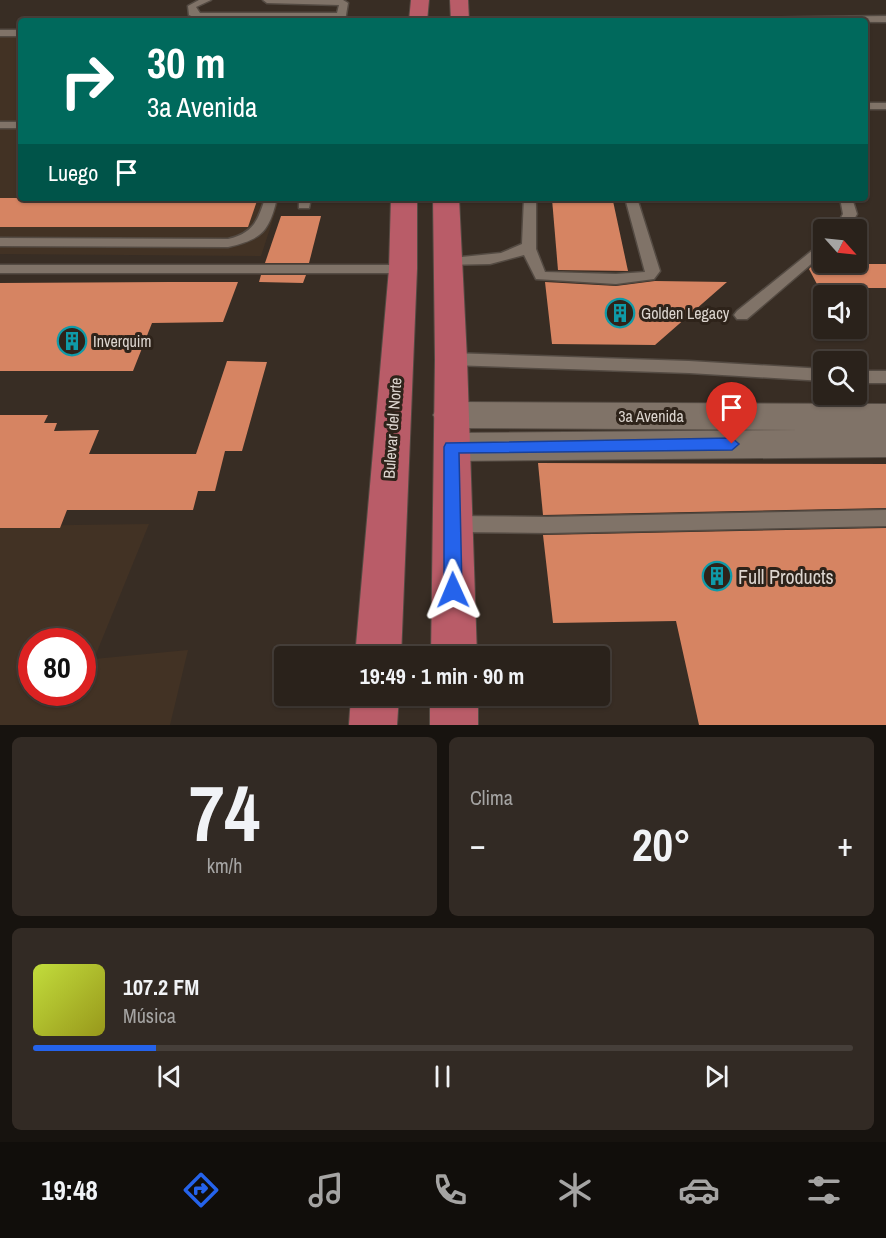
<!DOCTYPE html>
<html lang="es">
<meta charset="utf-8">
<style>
body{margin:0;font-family:"Archivo Narrow",sans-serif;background:#322a24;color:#f1f3f6;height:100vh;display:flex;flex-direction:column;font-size:22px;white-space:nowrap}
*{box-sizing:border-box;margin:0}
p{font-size:20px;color:#a5a4a3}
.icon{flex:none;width:33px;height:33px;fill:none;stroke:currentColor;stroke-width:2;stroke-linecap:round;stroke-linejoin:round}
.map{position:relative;height:725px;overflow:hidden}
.panel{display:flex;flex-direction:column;gap:12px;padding:12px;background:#17130f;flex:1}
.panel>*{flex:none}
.top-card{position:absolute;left:18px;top:18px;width:850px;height:183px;border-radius:6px;box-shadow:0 2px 4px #0004,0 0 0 2px #463f3a;background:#00695c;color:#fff;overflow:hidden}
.needle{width:39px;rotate:117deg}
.fabs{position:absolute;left:813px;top:219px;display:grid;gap:12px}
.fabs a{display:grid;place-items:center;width:54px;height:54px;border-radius:6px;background:#2a221b;box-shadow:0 2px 4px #0004,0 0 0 2px #463f3a;font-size:30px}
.speed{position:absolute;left:18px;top:628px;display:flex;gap:12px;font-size:30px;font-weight:700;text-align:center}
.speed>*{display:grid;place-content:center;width:78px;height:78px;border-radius:50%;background:#2a221b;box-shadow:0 2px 4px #0004,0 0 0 2px #463f3a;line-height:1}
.speed .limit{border:9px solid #d22;background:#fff;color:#111}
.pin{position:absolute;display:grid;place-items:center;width:51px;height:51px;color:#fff;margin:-62px -26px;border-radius:50% 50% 50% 0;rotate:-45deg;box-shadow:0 0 6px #0007}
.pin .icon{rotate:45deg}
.me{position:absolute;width:66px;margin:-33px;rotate:359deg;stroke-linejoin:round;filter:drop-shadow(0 0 4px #0008)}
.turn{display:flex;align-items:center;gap:21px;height:126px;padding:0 30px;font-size:27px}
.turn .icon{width:78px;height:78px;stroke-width:2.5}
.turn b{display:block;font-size:42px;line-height:51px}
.then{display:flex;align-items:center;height:57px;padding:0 30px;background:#0003;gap:12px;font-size:22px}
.big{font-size:45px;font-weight:700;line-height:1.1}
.panel .widget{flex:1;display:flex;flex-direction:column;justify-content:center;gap:9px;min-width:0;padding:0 21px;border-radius:9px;background:#322a24}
.panel .dial{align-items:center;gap:0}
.dial b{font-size:78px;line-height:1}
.song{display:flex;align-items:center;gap:18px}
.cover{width:72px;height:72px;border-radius:9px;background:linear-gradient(135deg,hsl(70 70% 55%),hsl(60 70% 35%))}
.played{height:6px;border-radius:3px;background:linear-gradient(90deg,#2563eb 15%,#463f3a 15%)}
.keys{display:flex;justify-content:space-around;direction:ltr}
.heat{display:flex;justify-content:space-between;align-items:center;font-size:33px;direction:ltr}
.panel .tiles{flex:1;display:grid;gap:12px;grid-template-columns:1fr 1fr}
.widget:last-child{grid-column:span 2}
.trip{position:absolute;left:274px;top:646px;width:336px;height:60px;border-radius:6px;background:#2a221b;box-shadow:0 2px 4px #0004,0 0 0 2px #463f3a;font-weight:700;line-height:60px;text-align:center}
.dock{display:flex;height:96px;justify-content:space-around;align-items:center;background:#110e0b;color:#a5a4a3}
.dock .icon{width:42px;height:42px}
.dock .active{color:#2563eb}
.dock b{font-size:27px;color:#f1f3f6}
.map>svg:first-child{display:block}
.built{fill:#423224;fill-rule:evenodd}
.building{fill:#d68462}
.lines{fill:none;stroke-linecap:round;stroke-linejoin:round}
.service-casing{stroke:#544b43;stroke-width:3}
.minor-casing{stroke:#544b43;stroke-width:2}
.trunk-casing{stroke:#544b43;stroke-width:2}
.service{fill:#807368;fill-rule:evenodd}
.minor{fill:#807368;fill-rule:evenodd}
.trunk{fill:#b95c68;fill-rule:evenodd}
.route{fill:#2563eb;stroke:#184099;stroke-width:1.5}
.labels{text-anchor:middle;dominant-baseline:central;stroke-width:6;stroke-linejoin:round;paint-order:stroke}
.poi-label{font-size:16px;fill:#dcd5cf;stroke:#2e231a;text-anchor:start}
.street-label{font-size:16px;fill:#dcd5cf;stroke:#2e231a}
.near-poi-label{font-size:20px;fill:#dcd5cf;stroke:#2e231a;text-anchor:start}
</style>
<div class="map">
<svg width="886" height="725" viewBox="0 0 886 725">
<rect width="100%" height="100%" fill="#382d24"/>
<g class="built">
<polygon points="0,29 21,29 21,198 280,198 261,256 0,254"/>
<path d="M149,524L94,659L188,650L170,725H0V526ZM32,642H82V693H32Z"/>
</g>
<g class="building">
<polygon points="0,198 258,198 248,227 0,227"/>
<polygon points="552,199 613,201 628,271 558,270"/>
<polygon points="281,216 321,216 309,263 265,263"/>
<polygon points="814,264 886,264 886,288 819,288 809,269"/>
<polygon points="261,275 306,275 303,283 259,282"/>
<polygon points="655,281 727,282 655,345 552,344 545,282 616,286"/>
<polygon points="168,282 238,282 223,322 152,323 133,371 0,371 0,283"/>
<polygon points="227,361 267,362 242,451 225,451 215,491 198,491 193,510 67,510 60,528 0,528 0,415 48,415 44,423 57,423 54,431 99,430 89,454 196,454"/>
<polygon points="538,463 886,464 886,508 543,515"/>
<polygon points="886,528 886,725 699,725 676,621 553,623 543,535"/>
</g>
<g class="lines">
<g class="service-casing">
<g id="service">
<polygon points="199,0 211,0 196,7 200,13 337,13 339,5 267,3 263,0 343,0 348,3 345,21 335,21 336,19 198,19 189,15 188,6"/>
<polygon points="886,16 886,22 742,21 747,18"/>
<rect x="0" y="30" width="21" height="6"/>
<rect x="866" y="103" width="20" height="6"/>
<rect x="0" y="122" width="21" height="6"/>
<path d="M265,198H277C269,232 262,239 228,247L0,246V238L228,239C253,233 258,221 265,198Z"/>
<polygon points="299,198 311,198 309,208 299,208"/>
<polygon points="524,198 536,198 536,249 545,272 616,274 645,272 625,198 637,198 660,271 654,279 616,284 536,279 524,255 490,264 442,265 440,262 442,259 501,253 522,244"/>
<polygon points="840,198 852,198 857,214 848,230 834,230 843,214"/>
<polygon points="824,241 824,253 747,319 737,319 734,315 737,311"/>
<polygon points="0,265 403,265 410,269 403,273 0,273"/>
<polygon points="451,353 689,361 824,369 824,381 689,373 451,365 443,359"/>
<rect x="856" y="371" width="30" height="12"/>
<polygon points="886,510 886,526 548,533 452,532 445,530 442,524 445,518 452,516 548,517"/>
</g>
</g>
<g class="minor-casing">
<polygon id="minor" points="451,402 886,404 886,457 452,461 439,457 434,447 439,437 452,433 800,430 451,428 439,424 433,415 439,406"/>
</g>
<g class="trunk-casing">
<g id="trunk">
<polygon points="411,0 429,0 427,21 409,21"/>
<polygon points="450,0 468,0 469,21 451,21"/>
<polygon points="391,198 417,198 417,269 401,657 355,657 389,269"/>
<polygon points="433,198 459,198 467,359 477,657 431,657 435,359"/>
<polygon points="351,696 399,696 397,725 349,725"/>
<rect x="430" y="696" width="48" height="29"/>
</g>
</g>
<use href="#service" class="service"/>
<use href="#minor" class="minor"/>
<use href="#trunk" class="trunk"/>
</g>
<polygon class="route" points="732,438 739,444 732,450 459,453 462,590 459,596 453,598 447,596 444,590 444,447 446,443"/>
<defs>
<g id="building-ring" transform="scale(1.5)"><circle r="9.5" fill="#2e231a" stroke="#0f9aa8" stroke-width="1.5"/><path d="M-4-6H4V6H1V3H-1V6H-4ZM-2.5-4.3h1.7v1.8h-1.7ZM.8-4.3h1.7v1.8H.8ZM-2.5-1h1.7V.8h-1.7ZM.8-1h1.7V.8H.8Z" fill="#0f9aa8"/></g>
</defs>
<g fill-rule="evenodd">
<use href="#building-ring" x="620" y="313"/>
<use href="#building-ring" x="72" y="341"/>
<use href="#building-ring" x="717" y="576"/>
</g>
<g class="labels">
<g class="poi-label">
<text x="641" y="313">Golden Legacy</text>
<text x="93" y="341">Inverquim</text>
</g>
<g class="street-label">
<text x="651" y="416">3a Avenida</text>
<text transform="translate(392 428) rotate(-86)">Bulevar del Norte</text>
</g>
<g class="near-poi-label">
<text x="738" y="576">Full Products</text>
</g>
</g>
</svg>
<div class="fabs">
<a><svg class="needle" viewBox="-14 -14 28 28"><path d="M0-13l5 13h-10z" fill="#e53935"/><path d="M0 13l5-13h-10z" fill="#a5a4a3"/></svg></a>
<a><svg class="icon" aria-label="sound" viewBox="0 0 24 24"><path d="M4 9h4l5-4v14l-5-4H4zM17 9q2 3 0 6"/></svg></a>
<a><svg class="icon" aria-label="search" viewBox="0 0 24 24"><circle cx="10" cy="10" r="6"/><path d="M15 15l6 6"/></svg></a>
</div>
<div class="speed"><div class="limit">80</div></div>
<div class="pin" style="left:732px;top:444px;background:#d93025"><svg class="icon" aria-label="arrive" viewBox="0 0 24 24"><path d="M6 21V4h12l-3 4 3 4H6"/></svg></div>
<svg class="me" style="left:453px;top:590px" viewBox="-20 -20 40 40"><path d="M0-17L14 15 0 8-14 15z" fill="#2563eb" stroke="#fff" stroke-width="4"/></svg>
<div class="trip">19:49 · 1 min · 90 m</div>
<div class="top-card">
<div class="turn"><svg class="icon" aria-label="right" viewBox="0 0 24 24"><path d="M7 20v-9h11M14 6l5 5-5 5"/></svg><div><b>30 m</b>3a Avenida</div></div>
<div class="then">Luego<svg class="icon" aria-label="arrive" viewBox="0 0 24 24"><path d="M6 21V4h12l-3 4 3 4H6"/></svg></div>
</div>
</div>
<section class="panel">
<div class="tiles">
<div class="widget dial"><b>74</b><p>km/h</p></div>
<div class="widget"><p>Clima</p>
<div class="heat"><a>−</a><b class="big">20°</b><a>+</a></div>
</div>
<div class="widget">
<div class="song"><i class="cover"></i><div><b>107.2 FM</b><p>Música</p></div></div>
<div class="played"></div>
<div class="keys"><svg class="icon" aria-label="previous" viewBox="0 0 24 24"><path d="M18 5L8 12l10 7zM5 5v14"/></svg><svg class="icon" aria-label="pause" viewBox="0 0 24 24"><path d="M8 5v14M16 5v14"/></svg><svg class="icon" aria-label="next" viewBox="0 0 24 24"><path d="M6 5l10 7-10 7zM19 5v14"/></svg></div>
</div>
</div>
</section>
<nav class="dock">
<b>19:48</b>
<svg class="icon active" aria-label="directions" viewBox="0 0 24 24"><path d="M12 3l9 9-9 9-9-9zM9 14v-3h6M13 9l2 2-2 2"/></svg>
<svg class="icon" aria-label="music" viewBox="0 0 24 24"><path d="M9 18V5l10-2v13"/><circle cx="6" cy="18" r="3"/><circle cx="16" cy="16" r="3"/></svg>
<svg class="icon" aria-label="phone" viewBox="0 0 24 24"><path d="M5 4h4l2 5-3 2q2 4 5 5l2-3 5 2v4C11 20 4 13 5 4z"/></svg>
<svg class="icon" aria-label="climate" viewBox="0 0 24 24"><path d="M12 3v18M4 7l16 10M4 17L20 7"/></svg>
<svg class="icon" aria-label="car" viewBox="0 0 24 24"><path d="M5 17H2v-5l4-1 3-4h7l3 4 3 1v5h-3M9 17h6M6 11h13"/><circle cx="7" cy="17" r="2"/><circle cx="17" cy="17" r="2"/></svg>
<svg class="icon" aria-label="filters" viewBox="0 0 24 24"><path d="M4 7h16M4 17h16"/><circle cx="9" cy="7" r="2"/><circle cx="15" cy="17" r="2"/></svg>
</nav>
